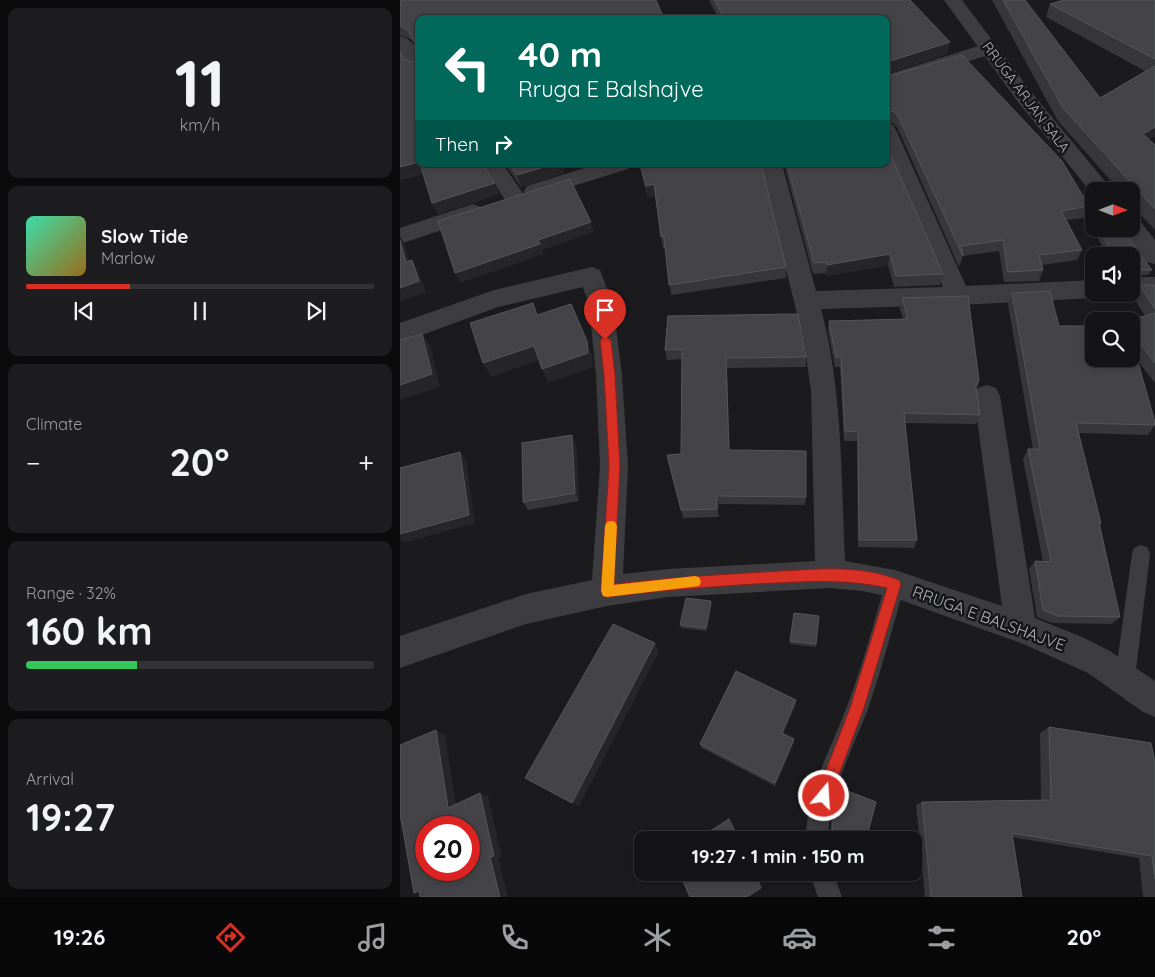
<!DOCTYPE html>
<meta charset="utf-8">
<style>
body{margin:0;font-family:Quicksand,sans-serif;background:#1d1d1f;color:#f1f3f6;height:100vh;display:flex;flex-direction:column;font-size:19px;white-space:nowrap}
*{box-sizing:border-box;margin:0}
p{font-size:16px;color:#9d9ea1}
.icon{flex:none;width:28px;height:28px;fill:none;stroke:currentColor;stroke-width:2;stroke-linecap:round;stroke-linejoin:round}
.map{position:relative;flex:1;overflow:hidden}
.drawer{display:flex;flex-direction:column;gap:8px;padding:8px;background:#0b0b0c;width:400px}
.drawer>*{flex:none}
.hud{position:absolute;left:15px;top:15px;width:475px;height:152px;border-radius:10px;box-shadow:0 2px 8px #0003,0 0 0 1px #333335;background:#00695c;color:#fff;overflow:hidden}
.needle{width:32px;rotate:90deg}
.buttons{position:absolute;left:685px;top:182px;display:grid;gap:10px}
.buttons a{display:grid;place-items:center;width:55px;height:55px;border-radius:10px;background:#141416;box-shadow:0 2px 8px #0003,0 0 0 1px #333335;font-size:25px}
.speed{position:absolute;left:15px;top:816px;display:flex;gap:10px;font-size:25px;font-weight:700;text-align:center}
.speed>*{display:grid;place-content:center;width:65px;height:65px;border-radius:50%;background:#141416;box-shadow:0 2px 8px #0003,0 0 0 1px #333335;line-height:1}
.speed .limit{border:8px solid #d22;background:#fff;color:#111}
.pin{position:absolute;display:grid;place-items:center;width:42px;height:42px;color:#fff;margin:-51px -21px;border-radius:50% 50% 50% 0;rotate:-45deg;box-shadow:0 0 5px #0007}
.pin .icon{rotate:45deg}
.me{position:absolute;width:55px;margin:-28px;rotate:18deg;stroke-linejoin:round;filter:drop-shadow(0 0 4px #0008)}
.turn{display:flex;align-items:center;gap:18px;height:105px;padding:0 20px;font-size:22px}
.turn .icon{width:65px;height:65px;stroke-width:2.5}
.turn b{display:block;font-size:35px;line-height:42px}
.then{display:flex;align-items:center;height:48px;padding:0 20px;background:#0003;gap:10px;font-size:19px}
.big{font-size:38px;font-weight:700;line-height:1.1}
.drawer .widget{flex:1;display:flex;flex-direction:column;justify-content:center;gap:8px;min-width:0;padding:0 18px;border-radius:10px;background:#1d1d1f}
.drawer .dial{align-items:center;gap:0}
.dial b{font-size:65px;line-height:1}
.song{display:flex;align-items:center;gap:15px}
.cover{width:60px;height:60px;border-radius:8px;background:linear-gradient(135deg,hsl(160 70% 55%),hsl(40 70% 35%))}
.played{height:5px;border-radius:2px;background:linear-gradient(90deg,#d93025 30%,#333335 30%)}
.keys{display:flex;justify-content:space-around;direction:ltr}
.heat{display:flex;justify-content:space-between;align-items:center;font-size:28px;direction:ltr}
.charge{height:8px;border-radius:4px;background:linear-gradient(90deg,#34c759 32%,#333335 0)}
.trip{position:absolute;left:234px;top:831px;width:288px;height:50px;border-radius:10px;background:#141416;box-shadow:0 2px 8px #0003,0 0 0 1px #333335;font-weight:700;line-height:50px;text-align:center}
.tab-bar{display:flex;height:80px;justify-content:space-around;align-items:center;background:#080809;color:#9d9ea1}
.tab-bar .icon{width:35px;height:35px}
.tab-bar .on{color:#d93025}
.tab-bar b{font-size:22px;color:#f1f3f6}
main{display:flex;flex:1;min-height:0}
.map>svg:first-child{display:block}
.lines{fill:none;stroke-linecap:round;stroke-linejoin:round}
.service{fill:#3d3d41;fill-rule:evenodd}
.minor{fill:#3d3d41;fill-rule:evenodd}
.tertiary{fill:#3d3d41;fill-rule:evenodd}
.wall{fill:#37373b}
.shaded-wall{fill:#262629}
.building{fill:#444448;stroke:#55565a;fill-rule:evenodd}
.route{fill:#d93025;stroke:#8d1f18}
.slow{fill:#f59e0b}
.labels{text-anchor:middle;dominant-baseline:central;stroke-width:5;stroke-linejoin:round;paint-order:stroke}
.far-street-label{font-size:14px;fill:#afb2bb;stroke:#161618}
.street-label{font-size:16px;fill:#afb2bb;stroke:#161618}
</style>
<main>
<section class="drawer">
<div class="widget dial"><b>11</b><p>km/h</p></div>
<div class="widget">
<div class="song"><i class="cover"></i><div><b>Slow Tide</b><p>Marlow</p></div></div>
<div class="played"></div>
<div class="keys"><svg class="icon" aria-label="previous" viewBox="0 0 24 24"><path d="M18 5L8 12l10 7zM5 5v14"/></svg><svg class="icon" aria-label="pause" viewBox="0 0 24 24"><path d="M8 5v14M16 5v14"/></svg><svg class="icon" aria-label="next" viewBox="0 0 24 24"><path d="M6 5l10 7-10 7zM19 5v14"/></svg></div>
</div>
<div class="widget"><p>Climate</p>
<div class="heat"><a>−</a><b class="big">20°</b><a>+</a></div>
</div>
<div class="widget"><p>Range · 32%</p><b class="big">160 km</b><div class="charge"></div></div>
<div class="widget"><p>Arrival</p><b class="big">19:27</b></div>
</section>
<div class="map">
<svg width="755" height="897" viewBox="0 0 755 897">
<rect width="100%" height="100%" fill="#1b1b1d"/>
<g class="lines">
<g class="service">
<polygon points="741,545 748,548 750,554 735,678 732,685 725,688 718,685 715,678 732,554 734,548"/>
<path d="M495,575L502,577L505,584C493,626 482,668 468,709C451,753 429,792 428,840H406C406,792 429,753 446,709C462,668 473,626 485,584L488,577Z"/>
<polygon points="409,872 433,872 442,897 418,897"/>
</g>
<g class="minor">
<path d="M0,36C18,41 19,56 19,72L12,70L0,54Z"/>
<polygon points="588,43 595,45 597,49 595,53 486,87 486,75"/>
<path d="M486,124L493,125L496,130L566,286L694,280V294H703L694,298L558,305L421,309C443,391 441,477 445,561L495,570L602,606L574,396L578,388L587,385L596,388L600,396L635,618L682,637L710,651L755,681V717L743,712L688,673L621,643L495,598L462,591L430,588L268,597L207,606L126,624L0,668V636L126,594L192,580L200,466L196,375L189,305L183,287L98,307L0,343V323L94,290L192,267L200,270L213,305L222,375L228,466L223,574L268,569L415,561L411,391L404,342L360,164H382L416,291L543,287L486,154Z"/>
<polygon points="82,164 103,164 126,198 123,203 115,206 107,203"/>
<polygon points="197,164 231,164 228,169 135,198 127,196 124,191 127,186"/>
<polygon points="73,204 81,207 84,212 81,217 0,244 0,228"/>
<polygon points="731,277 755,277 755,295 727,294 731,294"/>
</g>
<g class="tertiary">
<polygon points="544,0 562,0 632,93 713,191 694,191 694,196 618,102"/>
<polygon points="731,218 739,220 755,240 755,264 747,262 721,229 731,229"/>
</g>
</g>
<g class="wall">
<polygon points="0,0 19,19 19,164 95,183 99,194 38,214 32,203 23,174 0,180 5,60 13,62 16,60 15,46 12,40 0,35"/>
<polygon points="309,0 510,0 547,54 487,73 486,77 689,206 684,218 667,220 682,250 677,260 642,265 643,270 639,281 604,282 599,251 563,256 559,267 498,129 493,123 486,122 486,19 319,19"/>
<polygon points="592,0 625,0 700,98 745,71 646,17 650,4 755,0 755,136 749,140 755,145 755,230 731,204 731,191 720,191 658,121"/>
<polygon points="105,164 161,164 164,173 121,187"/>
<polygon points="239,164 361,164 386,267 386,278 271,295 265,248 263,248 255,196 248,197"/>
<polygon points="384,164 486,164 543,274 540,285 494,287 488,265 426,276 425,273 413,274"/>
<polygon points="700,233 752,270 748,275 733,276 732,284 731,286 731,256 708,256 698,239"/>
<polygon points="740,285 755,285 755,383 737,360 755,422 755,425 748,435 679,433 701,523 700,525 720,617 712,624 652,623 637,617 629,569 635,561 643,561 623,459 628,449 633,449 608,304 612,293 659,326 731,359 731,321 745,316 733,296"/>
<polygon points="502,298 579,380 576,387 580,415 576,424 505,423 517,540 514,548 458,547 457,441 444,441 440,367 435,367 428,331 429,321 503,319 500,309"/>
<polygon points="268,316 406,357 406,367 327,368 329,450 406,497 405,505 319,504 319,517 283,518 267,455 281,454 282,359 267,360 265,350"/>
<polygon points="176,444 179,501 128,510 123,502"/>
<polygon points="312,604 307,631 282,628 280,625"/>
<polygon points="394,613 419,616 416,647 390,644"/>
<polygon points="396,700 396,705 383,734 394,739 394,743 375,786 302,748 300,744"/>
<polygon points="649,727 755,762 755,897 743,897 739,858 612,837 622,897 525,897 516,805 522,802 641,800 640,733"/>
<polygon points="440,788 466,840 430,839 431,823 438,791"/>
</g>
<g class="shaded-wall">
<polygon points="550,42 547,54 486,73 487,62"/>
<polygon points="755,127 755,136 737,148 743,134"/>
<polygon points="19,162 19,164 20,164 25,173 0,180 0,167"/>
<polygon points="154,164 161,164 164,173 121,187 117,175"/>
<polygon points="95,183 99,194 38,214 32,203"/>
<polygon points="254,184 256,196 248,197 246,186"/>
<polygon points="191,222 194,232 142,250 144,254 60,283 55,273 138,240"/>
<polygon points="0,236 5,244 12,273 6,262 0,240"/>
<polygon points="490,254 488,265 426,276 427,265"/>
<polygon points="12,260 18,271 26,292 0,301 0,288"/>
<polygon points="22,334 30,346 40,387 0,400 0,385"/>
<polygon points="187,341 192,355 193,367 148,383 142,369"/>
<polygon points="134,346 140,360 91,377 83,363"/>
<polygon points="326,358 327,368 330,459 329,450"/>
<polygon points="172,435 176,444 179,501 175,493"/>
<polygon points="60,452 66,461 75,523 4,543 0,539 0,534"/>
<polygon points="317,496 319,504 319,517 317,509"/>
<polygon points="311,601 312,604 307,631 306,628"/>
<polygon points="255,643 259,652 179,806 172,803"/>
<polygon points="396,700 396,705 382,737 382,733"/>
<polygon points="36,730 45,735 57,810 48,808"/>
<polygon points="394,739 394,743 375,786 375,783"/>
<polygon points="80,793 88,796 102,857 98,858 108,897 100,897 90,857"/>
</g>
<g class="building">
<polygon points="0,0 256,0 264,19 19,19 19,162 0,167 0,52 5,60 13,62 16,60 15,43 7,29 0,26 0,5 1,5 0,3"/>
<polygon points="314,0 510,0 550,42 487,62 486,77 562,55 662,161 689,206 661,211 682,250 639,255 643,270 608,272 603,240 561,246 563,256 499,118 495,112 488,111 486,112 486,19 325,19"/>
<polygon points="603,0 625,0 700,98 755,66 755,127 743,134 755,145 755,209 663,108"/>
<polygon points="664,0 755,0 755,59 650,4"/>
<polygon points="486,144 543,274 496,276 490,254 427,265 426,262 414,263 387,164 486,164"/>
<polygon points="20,164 82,164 95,183 32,203"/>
<polygon points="109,164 154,164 117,175"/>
<polygon points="240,164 361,164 386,267 269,285 264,237 261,237 254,184 246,186"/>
<polygon points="170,179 191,222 138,240 140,244 55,273 38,221"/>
<polygon points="707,229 722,229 752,270 733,270 732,284 731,283 731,256 715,256 700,233"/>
<polygon points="0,240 6,262 12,260 19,281 0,288"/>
<polygon points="740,285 755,285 755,309"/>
<polygon points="650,291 659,326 694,326 694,359 731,359 731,338 755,422 755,425 676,423 701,523 699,523 720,617 658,616 643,610 635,561 651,562 628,449 640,449 612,293"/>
<polygon points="568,296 579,380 576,387 580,415 504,413 517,540 459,540 458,431 445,432 441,357 436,357 429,321 508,319 502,298"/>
<polygon points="133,303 137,315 171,304 187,341 188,353 142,369 134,346 83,363 70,323"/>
<polygon points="755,313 755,363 731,332 731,321 727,321"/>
<polygon points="398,314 406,357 326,358 329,450 406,451 406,497 317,496 317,509 281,510 267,455 281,454 282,349 265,350 268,316"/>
<polygon points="22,334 32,374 0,385 0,340"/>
<polygon points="172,435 175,493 123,502 122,443"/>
<polygon points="60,452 69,515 0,534 0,468"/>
<polygon points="286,598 311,601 306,628 280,625"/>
<polygon points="394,613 419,616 416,644 390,641"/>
<polygon points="213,624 255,643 172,803 125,778"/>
<polygon points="336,671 396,700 382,733 394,739 375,783 300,744"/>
<polygon points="649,727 751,743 755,762 755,879 752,856 612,833 622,897 531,897 522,802 651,800"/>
<path d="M36,730L48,808L80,793L94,856L90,857L100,897H20L19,891L14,893L1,819H0V745ZM26,828H69V870H26Z"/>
<polygon points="440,788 476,802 466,840 425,840 431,839 433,821"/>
<polygon points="329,819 339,840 296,840"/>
<polygon points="279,872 354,872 361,888 347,897 290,897"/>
</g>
<path class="route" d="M205,336L211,340L215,375L220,466L214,584C264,578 313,575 363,572C408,570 457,563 499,580L501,584L464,708L429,801L424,803L418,801L416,796L450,708L487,588C442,578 401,582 355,584C305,587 257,591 207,597L203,596L201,591L209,466L204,375L200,340Z"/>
<polygon class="slow" points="211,521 215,522 217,526 214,585 295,576 299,577 301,582 299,586 207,597 203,596 201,591 205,526 207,522"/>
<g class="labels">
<g class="far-street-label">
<text transform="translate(626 97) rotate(53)">RRUGA ARJAN SALA</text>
</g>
<g class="street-label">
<text transform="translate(589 618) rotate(20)">RRUGA E BALSHAJVE</text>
</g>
</g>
</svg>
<div class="buttons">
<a><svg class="needle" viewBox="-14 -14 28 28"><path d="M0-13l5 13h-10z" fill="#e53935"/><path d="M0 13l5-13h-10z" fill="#9d9ea1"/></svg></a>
<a><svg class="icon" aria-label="sound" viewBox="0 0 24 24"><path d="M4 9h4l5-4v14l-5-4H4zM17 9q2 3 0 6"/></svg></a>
<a><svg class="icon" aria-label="search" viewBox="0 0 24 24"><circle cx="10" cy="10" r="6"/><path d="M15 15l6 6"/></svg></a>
</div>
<div class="speed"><div class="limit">20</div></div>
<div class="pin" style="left:205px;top:340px;background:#d93025"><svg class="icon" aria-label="arrive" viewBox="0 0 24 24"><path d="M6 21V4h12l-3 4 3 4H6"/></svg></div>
<svg class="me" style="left:424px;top:796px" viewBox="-20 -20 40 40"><circle r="17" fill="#d93025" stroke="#fff" stroke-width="3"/><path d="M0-11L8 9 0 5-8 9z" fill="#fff"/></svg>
<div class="trip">19:27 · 1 min · 150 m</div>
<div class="hud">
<div class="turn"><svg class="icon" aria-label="left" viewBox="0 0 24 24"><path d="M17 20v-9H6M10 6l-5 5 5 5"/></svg><div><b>40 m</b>Rruga E Balshajve</div></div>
<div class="then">Then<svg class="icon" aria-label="right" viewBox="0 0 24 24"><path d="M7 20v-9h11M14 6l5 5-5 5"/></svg></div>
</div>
</div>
</main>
<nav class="tab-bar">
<b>19:26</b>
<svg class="icon on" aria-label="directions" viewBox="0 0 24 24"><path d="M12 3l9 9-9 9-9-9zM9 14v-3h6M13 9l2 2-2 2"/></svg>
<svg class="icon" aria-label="music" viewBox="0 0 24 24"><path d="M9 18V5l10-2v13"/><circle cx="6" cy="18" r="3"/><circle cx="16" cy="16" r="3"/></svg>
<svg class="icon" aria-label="phone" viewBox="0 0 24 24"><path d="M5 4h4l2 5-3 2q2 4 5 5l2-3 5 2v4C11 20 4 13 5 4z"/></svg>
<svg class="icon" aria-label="climate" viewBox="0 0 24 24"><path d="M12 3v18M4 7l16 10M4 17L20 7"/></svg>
<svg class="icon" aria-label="car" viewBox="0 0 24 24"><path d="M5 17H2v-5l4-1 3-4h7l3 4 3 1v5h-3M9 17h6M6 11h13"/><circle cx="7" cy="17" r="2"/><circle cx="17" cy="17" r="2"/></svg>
<svg class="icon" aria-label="filters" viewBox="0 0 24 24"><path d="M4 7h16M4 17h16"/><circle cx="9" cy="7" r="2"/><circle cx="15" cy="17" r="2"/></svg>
<b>20°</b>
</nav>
